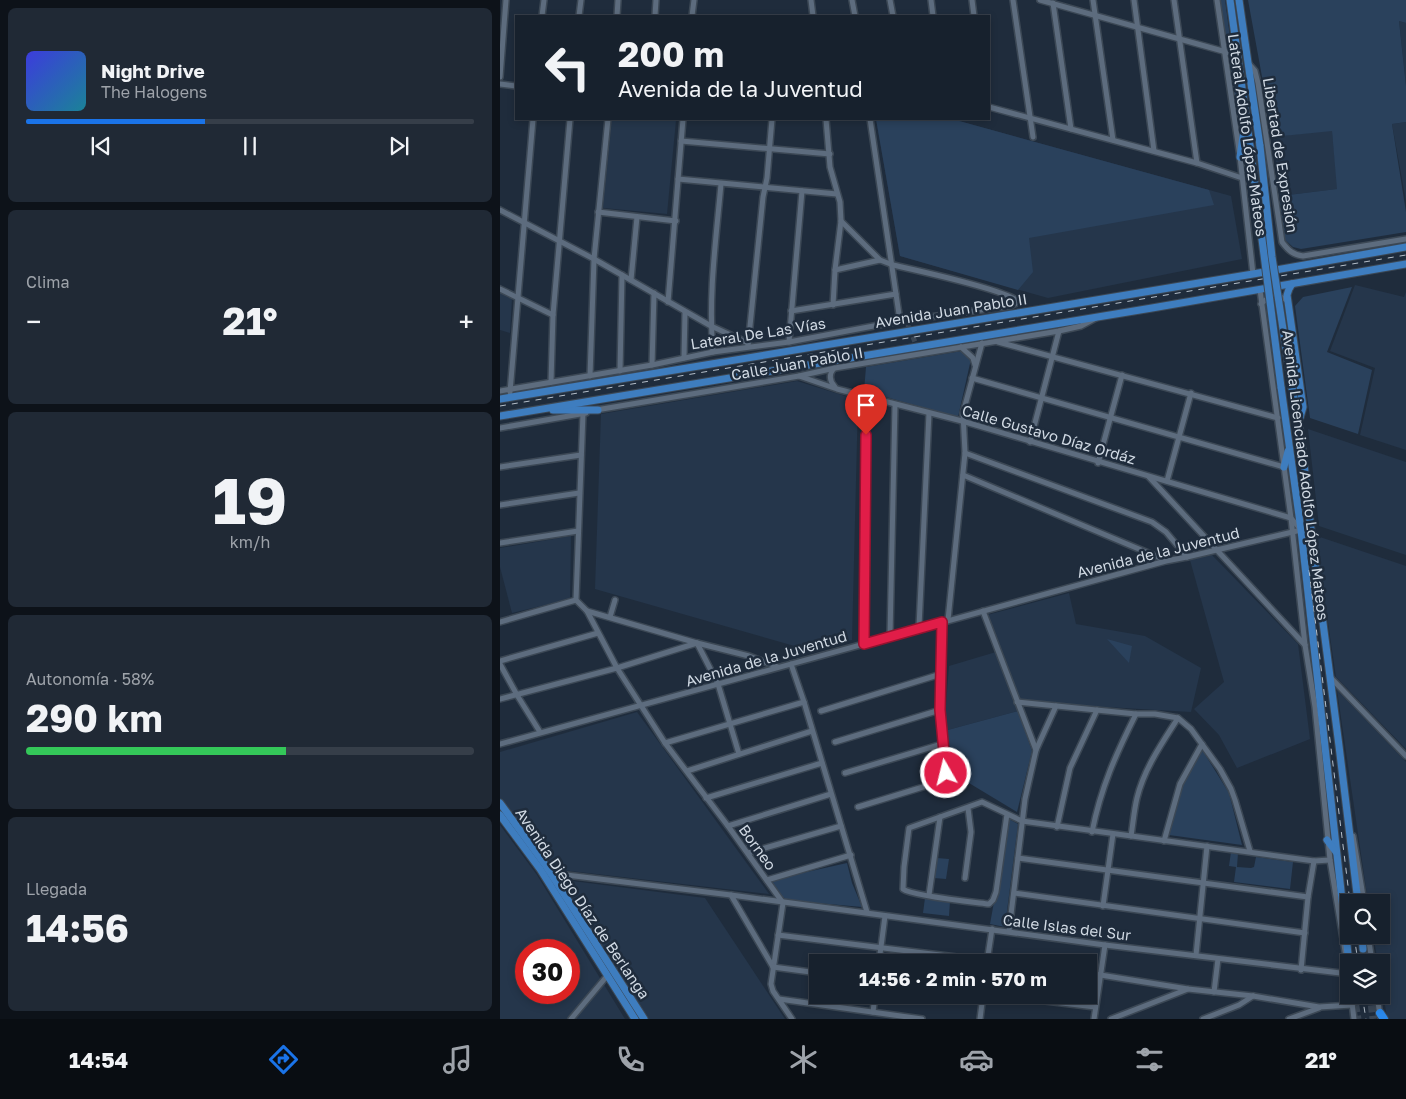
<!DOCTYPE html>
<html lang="es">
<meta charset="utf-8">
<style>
body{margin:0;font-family:"Golos Text",sans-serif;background:#202935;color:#f1f3f6;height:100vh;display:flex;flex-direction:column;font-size:19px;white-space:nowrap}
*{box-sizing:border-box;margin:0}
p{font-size:16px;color:#9ea3aa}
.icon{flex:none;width:28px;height:28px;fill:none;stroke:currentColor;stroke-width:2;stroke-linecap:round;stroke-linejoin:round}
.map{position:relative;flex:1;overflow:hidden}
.panel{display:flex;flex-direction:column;gap:8px;padding:8px;background:#0d1219;width:500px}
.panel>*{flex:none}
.hud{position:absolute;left:15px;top:15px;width:475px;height:105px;border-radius:0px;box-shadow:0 2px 8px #0003,0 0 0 1px #363e49;background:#17212d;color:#f1f3f6;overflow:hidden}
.fabs{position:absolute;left:840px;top:894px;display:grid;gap:10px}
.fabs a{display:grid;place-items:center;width:50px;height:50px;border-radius:0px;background:#17212d;box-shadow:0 2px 8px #0003,0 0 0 1px #363e49;font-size:25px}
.speed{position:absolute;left:15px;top:939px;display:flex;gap:10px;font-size:25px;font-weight:700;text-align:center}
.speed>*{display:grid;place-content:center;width:65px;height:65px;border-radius:50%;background:#17212d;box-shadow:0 2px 8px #0003,0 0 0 1px #363e49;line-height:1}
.speed .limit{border:8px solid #d22;background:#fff;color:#111}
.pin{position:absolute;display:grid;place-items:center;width:42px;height:42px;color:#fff;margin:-51px -21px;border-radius:50% 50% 50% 0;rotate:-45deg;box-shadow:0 0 5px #0007}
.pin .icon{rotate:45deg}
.me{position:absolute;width:55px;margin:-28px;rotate:352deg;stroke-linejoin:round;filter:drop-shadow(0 0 4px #0008)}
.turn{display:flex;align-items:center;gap:18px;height:105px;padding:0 20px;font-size:22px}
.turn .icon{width:65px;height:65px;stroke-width:2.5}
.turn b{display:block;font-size:35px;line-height:42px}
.big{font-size:38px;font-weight:700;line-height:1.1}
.panel .tile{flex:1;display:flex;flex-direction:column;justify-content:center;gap:8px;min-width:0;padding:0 18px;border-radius:8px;background:#202935}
.panel .dial{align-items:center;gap:0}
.dial b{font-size:65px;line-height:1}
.song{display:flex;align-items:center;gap:15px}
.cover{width:60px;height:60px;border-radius:8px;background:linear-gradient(135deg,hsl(240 70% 55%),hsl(190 70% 35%))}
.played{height:5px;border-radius:2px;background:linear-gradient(90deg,#1a73e8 40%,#363e49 40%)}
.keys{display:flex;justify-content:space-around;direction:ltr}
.heat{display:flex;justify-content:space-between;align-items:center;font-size:28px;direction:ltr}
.charge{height:8px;border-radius:4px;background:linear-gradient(90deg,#34c759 58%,#363e49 0)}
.trip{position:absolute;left:309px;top:954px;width:288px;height:50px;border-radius:0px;background:#17212d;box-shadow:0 2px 8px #0003,0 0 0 1px #363e49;font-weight:700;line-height:50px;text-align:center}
.tabs{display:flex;height:80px;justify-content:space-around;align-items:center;background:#090d12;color:#9ea3aa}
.tabs .icon{width:35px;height:35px}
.tabs .on{color:#1a73e8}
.tabs b{font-size:22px;color:#f1f3f6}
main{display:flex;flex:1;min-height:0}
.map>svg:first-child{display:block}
.built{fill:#25364b;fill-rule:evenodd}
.green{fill:#2a415c}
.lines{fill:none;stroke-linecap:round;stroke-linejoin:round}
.minor-tunnel{stroke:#3a4655;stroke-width:5;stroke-dasharray:5 2.5;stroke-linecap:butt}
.major-tunnel{stroke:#3a4655;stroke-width:7;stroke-dasharray:7 3.5;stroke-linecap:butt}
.minor-casing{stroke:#3c4855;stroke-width:8}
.major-casing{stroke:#3c4855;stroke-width:9}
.highway-casing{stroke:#3c4855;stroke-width:10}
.minor{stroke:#5d6c7e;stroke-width:5}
.major{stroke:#3e7dbf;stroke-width:7}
.highway{stroke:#2a88ea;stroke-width:8}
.rail{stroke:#b6c0cb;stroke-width:1;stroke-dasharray:6 6;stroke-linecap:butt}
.major-bridge-casing{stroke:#3c4855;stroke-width:9;stroke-linecap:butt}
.major-bridge{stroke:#3e7dbf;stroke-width:7}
.route-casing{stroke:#92132f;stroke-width:12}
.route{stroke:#e11d48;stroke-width:9}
.labels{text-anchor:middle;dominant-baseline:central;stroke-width:5;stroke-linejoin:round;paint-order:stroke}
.street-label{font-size:15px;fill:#d0d9e3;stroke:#1f2c3c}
</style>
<main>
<section class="panel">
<div class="tile">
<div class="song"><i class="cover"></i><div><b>Night Drive</b><p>The Halogens</p></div></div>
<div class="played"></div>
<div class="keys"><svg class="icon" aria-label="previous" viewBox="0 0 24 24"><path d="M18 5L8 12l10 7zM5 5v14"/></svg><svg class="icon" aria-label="pause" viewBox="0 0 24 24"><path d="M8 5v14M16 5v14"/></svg><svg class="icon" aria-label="next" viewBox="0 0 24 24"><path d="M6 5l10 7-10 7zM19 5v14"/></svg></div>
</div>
<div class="tile"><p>Clima</p>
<div class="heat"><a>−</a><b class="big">21°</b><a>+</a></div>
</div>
<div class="tile dial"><b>19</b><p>km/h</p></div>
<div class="tile"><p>Autonomía · 58%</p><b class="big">290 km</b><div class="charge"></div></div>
<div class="tile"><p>Llegada</p><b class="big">14:56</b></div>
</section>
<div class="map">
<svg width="906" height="1019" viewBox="0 0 906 1019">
<rect width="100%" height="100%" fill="#1f2c3c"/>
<g class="built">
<polygon points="899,21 906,23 906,86"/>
<polygon points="112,119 176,120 167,214 103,208"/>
<polygon points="376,119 452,119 731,196 742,259 548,298 400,256"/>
<polygon points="906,122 906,201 892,124"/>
<polygon points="832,130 838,189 780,196 773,137"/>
<polygon points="855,285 904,297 906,292 906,450 860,435 875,368 830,351"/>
<polygon points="0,291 12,298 10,333 0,330"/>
<polygon points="297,381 358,400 352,640 305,649 95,589 101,414"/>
<polygon points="808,429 906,462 906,555 819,526"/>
<polygon points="71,536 70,599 12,613 0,567 0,548"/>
<polygon points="817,536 906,566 906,749 836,677 817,548"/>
<polygon points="712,555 798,644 810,739 737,768 719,735 694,709 724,682 690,560"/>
<polygon points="569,593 576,624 645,636 701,668 691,712 520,702 487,615"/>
<polygon points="496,652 518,711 444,731 449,666"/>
<polygon points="837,690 906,762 906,1019 889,1019 887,1016 881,985 881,962 878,962 873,935 881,935 881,902 868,902"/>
<polygon points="137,712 269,894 53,869 0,799 0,752"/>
<path d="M0,825L37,875L125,1019H0ZM26,950H69V992H26Z"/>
<polygon points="57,879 205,898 285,1019 145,1019"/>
</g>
<g class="green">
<polygon points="719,0 725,0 731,45 729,48 725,45"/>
<polygon points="748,0 906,0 906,23 899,21 906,86 906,122 892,124 906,212 906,232 801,249 793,247 783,238 780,196 837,189 832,131 773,137"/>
<polygon points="729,58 733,61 740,110 735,117 727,61"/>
<polygon points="376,119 452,119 709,190 714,205 529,238 533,272 518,290 400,256"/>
<polygon points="852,287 827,352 872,370 858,434 810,418 795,306 803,297"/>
<polygon points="462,351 471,359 458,417 364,391 366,367"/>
<polygon points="607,639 632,646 629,663"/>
<polygon points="518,711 532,751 517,812 449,771 444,731"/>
<polygon points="701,748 729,793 742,845 669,835 679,792"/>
<polygon points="509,819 518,824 505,927 490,924"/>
<polygon points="731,852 738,853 737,867 751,868 754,867 756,857 793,862 790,889 734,882 736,867 729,866"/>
<polygon points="437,858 449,859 446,879 434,878"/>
<polygon points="347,863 352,883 362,907 285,900 271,880"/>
<polygon points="425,898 450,901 449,916 423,913"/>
</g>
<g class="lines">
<polyline class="minor-tunnel" points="407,323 418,349"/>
<g class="major-tunnel">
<polyline points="863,949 865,962"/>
<polyline points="848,954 850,962"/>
<polyline points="854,995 858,1019"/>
<polyline points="870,995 873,1019"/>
</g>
<g class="minor-casing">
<g id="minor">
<polyline points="311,0 313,16"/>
<polyline points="352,0 355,16"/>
<polyline points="390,0 393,16"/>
<polyline points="431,0 433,16"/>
<polyline points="472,0 474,16"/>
<polyline points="513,0 533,137"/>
<polyline points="540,0 737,55"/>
<polyline points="593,0 613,140"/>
<polyline points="634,0 654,151"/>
<polyline points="674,0 697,163"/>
<polyline points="717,0 740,157 753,274"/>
<polyline points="553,3 571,129"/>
<polyline points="42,16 44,0"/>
<polyline points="79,16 81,0"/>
<polyline points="117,16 118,0"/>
<polyline points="155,16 156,0"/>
<polyline points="192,16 194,0"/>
<path d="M748,63L755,71L758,83L782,242C788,250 793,255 803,256L906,239"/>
<polyline points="0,77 6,0"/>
<polyline points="0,84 16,86"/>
<polyline points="489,107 697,163 742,178"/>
<polyline points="326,119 330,167 340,202 341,221 335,270 333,305"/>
<polyline points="370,119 400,321"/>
<polyline points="181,141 330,154"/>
<polyline points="178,179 337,194"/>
<polyline points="0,210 94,259 211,326 248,343"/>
<polyline points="98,212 176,221"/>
<polyline points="341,221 380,260"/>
<polyline points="131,280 137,217"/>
<polyline points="0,289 53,315"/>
<polyline points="760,290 791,518 805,645 815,707 830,860 849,975"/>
<polyline points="168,302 183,119"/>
<path d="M761,304C769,295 778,294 788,301"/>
<polyline points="291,311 396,294"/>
<polyline points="289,342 302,191"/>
<polyline points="498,342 778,418"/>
<polyline points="248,346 263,197 267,178 272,119"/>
<polyline points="461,347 473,358 475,365"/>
<path d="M213,352C208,296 216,240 221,184"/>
<polyline points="184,358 185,312"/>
<polyline points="152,365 154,293"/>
<path d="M334,368C329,374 329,381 335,387"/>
<polyline points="120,371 122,275"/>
<polyline points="90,376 94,259 108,119"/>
<polyline points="472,378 784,467"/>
<polyline points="51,382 53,315 70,119"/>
<path d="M0,391L152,365L213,352L289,342L400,321L510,306L519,302C508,290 415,270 393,265L380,260L335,270"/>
<polyline points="10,392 33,119"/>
<polyline points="96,410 299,376 335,368 559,331 581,326 596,318"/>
<polyline points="83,413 76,600 87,611 117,668 165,743 228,826 283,903 271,984 273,991 292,1019"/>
<polyline points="0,428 86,413"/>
<polyline points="530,442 559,331"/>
<polyline points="465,453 652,522 666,532 687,557"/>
<polyline points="598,463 622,375"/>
<polyline points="0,467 81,455"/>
<polyline points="463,475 665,560"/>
<polyline points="649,477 805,645"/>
<polyline points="667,481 691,393"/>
<polyline points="0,505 79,493"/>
<polyline points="0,543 78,531"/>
<polyline points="87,611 197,643 249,656 278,667"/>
<polyline points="483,611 536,750"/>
<polyline points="110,617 115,600"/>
<polyline points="448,620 465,453 463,413 482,343"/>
<polyline points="0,622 76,600"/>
<polyline points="419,627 429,413"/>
<polyline points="390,636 395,405"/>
<polyline points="197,643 218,684 239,754"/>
<polyline points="364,644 366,397"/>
<polyline points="0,661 98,633"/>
<polyline points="0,664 17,695 40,732"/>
<polyline points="291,664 304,702 367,912"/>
<polyline points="831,678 906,756"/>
<polyline points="0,699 117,668 197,643"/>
<polyline points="517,702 636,714 655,714 678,718 691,729 720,769 731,789 735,800 750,851"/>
<polyline points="321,711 441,674"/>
<polyline points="335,742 440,710"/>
<polyline points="165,743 304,702"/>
<polyline points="0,744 666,561 687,557 801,530 791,518 462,421 337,389 299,376"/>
<polyline points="187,771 312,731"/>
<polyline points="345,773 442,744"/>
<polyline points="206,798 322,763"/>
<polyline points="358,807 436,783 446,777 440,710 442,621"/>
<path d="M507,814L496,892L493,900L489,904C473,902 412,896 403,889L404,867L409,828L482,802L522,821L814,861L830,860"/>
<polyline points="228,826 331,794"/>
<polyline points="557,827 570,768 597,710"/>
<path d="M592,832C601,787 616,754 636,714"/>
<path d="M631,836C633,824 634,810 637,798C644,769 662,743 678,718"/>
<polyline points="853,836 864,902"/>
<polyline points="664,841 680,784 702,744"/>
<polyline points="248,853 341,826"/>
<polyline points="518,858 808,897"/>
<polyline points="50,873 231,895 605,945 849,974"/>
<polyline points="465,878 471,832 468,808"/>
<polyline points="267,880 351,855"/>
<polyline points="514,893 805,933"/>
<polyline points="231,895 273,967"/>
<polyline points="429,895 440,817"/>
<polyline points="603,906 613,834"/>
<polyline points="509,931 525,799 536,750 556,706"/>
<polyline points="278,935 497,962"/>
<polyline points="868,935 872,962"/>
<polyline points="696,955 707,846"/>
<polyline points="379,962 385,916"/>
<polyline points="487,962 492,929"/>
<polyline points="273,967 318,973"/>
<polyline points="801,970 808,897 814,861"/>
<polyline points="588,973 688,989 753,996 819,1007 852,1005"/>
<polyline points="714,992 718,959"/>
<polyline points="496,995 595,1007"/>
<polyline points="851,995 854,1019"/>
<polyline points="877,995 880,1016"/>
<polyline points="279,999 422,1019"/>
<polyline points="373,1012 375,995"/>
<polyline points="71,1019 107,976"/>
<polyline points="480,1019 483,995"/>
<polyline points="594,1019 605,945"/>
<polyline points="611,1019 688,989"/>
<polyline points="703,1019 739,1005 753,996"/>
<polyline points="789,1019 819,1008"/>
</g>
</g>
<g class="major-casing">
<g id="major">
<polyline points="730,0 750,146"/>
<polyline points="739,0 760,146"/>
<polyline points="740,157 745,122"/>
<polyline points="792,284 789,289 787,295 803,407 799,421"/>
<polyline points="781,387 801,530 848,954"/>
<path d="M792,388C804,440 806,493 813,546C829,665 844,783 858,902"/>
<polyline points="0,399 753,274 906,247"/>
<polyline points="53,410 98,410"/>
<polyline points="0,416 652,308 906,264"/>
<polyline points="784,467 788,451"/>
<polyline points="0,803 46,866 144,1019"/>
<polyline points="0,815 40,869 135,1019"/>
<polyline points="827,840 836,852"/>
<polyline points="862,935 863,949"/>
</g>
</g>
<g class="highway-casing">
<polyline id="highway" points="880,1013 884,1019"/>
</g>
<use href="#minor" class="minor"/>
<use href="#major" class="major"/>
<use href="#highway" class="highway"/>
<g class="rail">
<polyline points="0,406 906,255"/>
<polyline points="809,570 850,902"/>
<polyline points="854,935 858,962"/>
<polyline points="862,995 866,1019"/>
</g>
<g class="major-bridge-casing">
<g id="major-bridge">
<polyline points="750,146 781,387"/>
<polyline points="760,146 772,257 792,388"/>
</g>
</g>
<use href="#major-bridge" class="major-bridge"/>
</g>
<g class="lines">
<g class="route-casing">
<polyline id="route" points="366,435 364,644 442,622 440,710 446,773"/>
</g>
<use href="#route" class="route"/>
</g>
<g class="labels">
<g class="street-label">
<text transform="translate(748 135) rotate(82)">Lateral Adolfo López Mateos</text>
<text transform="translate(781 155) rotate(81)">Libertad de Expresión</text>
<text transform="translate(451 310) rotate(-9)">Avenida Juan Pablo II</text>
<text transform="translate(258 333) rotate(-9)">Lateral De Las Vías</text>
<text transform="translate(297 363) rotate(-10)">Calle Juan Pablo II</text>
<text transform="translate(549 434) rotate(16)">Calle Gustavo Díaz Ordáz</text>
<text transform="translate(806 475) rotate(83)">Avenida Licenciado Adolfo López Mateos</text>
<text transform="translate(658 552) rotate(-14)">Avenida de la Juventud</text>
<text transform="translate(266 658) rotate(-16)">Avenida de la Juventud</text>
<text transform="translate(258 847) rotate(54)">Borneo</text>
<text transform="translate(83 903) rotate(56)">Avenida Diego Díaz de Berlanga</text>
<text transform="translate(567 927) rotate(7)">Calle Islas del Sur</text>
</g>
</g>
</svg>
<div class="fabs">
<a><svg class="icon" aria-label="search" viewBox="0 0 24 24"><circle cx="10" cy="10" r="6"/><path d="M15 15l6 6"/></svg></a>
<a><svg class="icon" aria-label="layers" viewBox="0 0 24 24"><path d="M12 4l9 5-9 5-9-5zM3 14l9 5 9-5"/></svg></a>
</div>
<div class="speed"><div class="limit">30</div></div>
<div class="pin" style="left:366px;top:435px;background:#d93025"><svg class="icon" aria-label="arrive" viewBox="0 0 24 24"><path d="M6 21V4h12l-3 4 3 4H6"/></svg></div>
<svg class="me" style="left:446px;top:773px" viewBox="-20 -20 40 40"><circle r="17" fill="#e11d48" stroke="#fff" stroke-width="3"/><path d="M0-11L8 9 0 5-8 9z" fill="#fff"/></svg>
<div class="trip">14:56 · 2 min · 570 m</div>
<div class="hud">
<div class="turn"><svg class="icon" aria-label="left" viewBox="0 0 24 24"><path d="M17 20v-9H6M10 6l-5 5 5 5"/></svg><div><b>200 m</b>Avenida de la Juventud</div></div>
</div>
</div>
</main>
<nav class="tabs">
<b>14:54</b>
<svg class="icon on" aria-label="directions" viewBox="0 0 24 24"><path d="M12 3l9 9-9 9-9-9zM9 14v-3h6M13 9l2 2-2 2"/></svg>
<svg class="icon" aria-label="music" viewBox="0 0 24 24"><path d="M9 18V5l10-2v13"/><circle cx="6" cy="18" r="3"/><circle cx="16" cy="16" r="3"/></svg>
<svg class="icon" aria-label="phone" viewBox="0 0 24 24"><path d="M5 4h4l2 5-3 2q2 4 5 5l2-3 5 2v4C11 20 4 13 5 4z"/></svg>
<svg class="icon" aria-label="climate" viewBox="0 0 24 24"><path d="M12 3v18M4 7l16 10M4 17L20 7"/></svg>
<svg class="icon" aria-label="car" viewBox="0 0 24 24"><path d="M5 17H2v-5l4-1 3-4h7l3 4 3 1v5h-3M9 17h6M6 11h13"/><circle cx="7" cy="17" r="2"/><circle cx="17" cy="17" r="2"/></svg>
<svg class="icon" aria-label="filters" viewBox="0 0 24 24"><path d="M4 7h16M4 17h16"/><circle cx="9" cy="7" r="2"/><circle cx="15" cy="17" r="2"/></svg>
<b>21°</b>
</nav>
